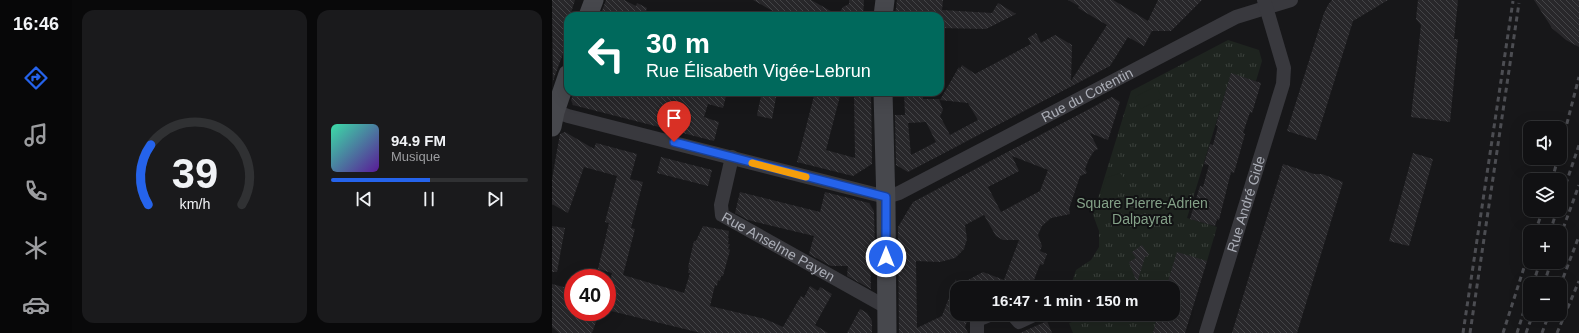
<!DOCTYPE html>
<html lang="fr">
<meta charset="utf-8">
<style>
body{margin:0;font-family:Arial,sans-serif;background:#1a1a1c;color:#f1f3f6;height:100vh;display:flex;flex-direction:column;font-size:15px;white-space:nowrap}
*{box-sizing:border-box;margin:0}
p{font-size:13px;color:#9c9da0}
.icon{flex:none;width:22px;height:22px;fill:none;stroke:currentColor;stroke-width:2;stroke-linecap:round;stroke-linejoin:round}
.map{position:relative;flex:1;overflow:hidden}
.panel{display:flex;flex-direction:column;gap:10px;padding:10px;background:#09090a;width:480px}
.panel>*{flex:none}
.top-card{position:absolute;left:12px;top:12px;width:380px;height:84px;border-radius:12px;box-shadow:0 4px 16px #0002,0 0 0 1px #303133;background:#00695c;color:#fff;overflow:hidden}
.tools{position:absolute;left:971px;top:121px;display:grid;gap:8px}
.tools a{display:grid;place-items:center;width:44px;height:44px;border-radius:8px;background:#111113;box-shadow:0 4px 16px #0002,0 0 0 1px #303133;font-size:20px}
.speed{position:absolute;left:12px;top:269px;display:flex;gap:8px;font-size:20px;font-weight:700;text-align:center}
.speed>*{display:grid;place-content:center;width:52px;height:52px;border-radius:50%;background:#111113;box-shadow:0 4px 16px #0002,0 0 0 1px #303133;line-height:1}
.speed .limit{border:6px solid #d22;background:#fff;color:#111}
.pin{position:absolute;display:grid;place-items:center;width:34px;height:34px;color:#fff;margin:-41px -17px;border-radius:50% 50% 50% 0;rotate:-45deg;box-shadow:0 0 4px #0007}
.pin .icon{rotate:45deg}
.me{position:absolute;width:44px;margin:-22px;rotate:0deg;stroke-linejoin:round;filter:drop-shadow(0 0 3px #0008)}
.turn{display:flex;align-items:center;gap:14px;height:84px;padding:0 16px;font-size:18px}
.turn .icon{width:52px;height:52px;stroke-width:2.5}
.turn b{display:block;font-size:28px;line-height:34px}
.panel .widget{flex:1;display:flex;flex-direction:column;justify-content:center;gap:6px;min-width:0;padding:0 14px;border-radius:12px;background:#1a1a1c}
.panel .dial{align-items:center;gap:0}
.dial svg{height:104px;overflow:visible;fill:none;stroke:#303133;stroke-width:7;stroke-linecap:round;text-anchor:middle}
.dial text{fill:#f1f3f6;stroke:none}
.song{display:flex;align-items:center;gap:12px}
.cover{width:48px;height:48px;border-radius:6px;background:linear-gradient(135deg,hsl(160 70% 55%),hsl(270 70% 35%))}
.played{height:4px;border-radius:2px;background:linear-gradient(90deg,#2563eb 50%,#303133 50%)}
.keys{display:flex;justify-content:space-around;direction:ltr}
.panel .tiles{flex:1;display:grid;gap:10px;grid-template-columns:repeat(2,1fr)}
.trip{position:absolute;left:398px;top:281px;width:230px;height:40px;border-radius:12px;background:#111113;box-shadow:0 4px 16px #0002,0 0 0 1px #303133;font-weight:800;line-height:40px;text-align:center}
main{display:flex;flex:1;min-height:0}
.tab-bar{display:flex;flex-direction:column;width:72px;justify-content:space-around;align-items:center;background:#070708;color:#9c9da0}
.tab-bar .icon{width:28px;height:28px}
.tab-bar .current{color:#2563eb}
.tab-bar b{font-size:18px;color:#f1f3f6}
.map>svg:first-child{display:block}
.park{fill:url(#park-tufts)}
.garden{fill:#1e241f}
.building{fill:url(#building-back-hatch);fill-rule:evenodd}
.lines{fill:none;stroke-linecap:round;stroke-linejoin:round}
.street{stroke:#39393e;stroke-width:14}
.secondary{stroke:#47484d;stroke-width:19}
.rail{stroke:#4c4d52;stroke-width:3;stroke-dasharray:5 4;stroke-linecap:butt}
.route-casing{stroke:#184099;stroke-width:10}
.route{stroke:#2563eb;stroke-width:7}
.slow{stroke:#f59e0b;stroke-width:7}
.labels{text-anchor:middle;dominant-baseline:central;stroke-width:4;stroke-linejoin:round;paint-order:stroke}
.street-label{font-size:14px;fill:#abaeb7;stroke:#121214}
.park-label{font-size:14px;fill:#84a188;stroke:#121214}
</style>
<main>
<nav class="tab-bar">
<b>16:46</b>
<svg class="icon current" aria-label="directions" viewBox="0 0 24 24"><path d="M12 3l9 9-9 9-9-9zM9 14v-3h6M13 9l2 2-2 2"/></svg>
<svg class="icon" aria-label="music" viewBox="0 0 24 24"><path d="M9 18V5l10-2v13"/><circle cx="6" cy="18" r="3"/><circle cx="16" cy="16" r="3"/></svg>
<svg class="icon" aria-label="phone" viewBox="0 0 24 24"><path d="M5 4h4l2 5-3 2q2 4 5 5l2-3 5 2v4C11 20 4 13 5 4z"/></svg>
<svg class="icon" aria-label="climate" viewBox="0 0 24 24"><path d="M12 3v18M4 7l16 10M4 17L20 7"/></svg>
<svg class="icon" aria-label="car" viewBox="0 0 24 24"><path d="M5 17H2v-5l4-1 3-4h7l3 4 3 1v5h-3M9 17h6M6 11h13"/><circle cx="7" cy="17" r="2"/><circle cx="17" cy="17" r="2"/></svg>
</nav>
<section class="panel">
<div class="tiles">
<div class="widget dial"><svg viewBox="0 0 100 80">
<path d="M14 69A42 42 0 1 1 86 69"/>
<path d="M14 69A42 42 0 0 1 16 23" stroke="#2563eb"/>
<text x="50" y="56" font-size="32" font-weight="700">39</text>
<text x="50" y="72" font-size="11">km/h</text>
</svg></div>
<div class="widget">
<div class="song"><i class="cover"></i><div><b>94.9 FM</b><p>Musique</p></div></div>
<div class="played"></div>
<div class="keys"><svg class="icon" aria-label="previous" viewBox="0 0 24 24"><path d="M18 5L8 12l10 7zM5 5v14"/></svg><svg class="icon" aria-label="pause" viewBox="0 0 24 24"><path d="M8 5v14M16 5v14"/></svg><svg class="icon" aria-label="next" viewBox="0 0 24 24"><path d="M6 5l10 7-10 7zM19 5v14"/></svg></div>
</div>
</div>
</section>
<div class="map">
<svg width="1027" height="333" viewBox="0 0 1027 333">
<defs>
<pattern id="park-tufts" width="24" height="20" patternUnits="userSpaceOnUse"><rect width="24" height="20" fill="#1e241f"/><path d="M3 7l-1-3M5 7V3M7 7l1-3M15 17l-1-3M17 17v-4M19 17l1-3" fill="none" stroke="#3c413d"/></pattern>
<pattern id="building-back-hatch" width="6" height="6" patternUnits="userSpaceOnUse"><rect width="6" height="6" fill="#28272a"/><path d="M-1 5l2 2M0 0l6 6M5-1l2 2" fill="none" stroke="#444447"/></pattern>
</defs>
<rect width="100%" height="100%" fill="#171719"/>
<g class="park">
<polygon points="676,40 707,50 710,61 704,81 679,74 635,218 665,227 655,261 614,288 522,288 520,282 524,270 539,260 547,247 547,231 541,215 579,91"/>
<polygon points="528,314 606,314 601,333 521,333 517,323 526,320"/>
</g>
<g class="garden">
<polygon points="604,86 610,98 589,109 583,97"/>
<polygon points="568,173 577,185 577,189 553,201 548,198 554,178"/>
</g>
<g class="building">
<polygon points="0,0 23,0 18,16 16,16 16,40 1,81"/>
<polygon points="54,0 72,0 84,6 85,3 95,8 94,11 104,16 48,16"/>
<polygon points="201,0 259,0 286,15 291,7 297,4 297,0 312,0 311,16 230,16"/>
<polygon points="345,0 391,0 390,10 440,13 446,3 464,14 434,29 388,28 388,16 343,16"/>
<path d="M516,0H561L596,21L606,0H650L619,31H600L592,46L576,37L558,66L356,172L344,165L343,115H353L352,92H371V99H387L391,110L388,116L398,135L426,120L416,103L388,100L407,67L408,69L410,65L423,74L479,44L476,38L484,33L489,43L503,35L520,45L519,81L555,25L526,8L527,6ZM374,122L384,142L359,155L356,123Z"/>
<polygon points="780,0 836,0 801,21 764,140 735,131 772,13 776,5"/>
<polygon points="866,0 906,0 902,39 906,39 898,122 859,117 869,25 864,19"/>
<polygon points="982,0 1027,0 1027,47 1014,40 1000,28"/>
<polygon points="679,73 709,83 700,113 698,112 691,133 693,134 682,173 679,172 667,220 665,219 663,226 638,219 648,186 651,187 657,165 652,164 658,144 661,145 666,126 664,125"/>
<polygon points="22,92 175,92 171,108 156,104 152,117 167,122 162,141 21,105 19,100"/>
<polygon points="210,92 225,92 220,119 206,116 205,114"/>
<polygon points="263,92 289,92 274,150 303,158 302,92 319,92 320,164 301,176 245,162"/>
<path d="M560,97L568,102L556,140L538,133L546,149L542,151L537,159L533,169L535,173L528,176L517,209L518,214L499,218L490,226L486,235L490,246L488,251L495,254L491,265L488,264L479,288H405V314H418L413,327L416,333H347L346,227L361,202ZM460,156L496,170L488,191L449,212L436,187L467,171ZM432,215L444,236L451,240H467L452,280L431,272L405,286L404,279L390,316L365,328L364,261L388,262L403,258L412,249L415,239L413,225Z"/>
<polygon points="13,132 42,149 44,143 85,154 78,179 91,182 79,228 83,229 71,275 132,293 138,273 136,273 137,268 136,267 142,241 144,241 151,226 177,231 176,238 177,238 176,244 178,244 176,249 178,250 171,276 169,276 168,281 166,280 165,286 163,285 158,306 213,319 231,327 249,296 252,298 258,286 266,291 268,287 280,294 263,325 276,333 149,333 55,310 55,294 60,273 46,269 54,236 57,237 54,235 57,223 53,222 65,176 32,167 16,213 0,204 0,179 8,134"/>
<polygon points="861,153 881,159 857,246 837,241"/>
<polygon points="109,157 160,170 156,186 105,173"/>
<polygon points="731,164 762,174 770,174 791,182 745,333 680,333"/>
<polygon points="188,192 268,212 273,192 317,203 322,211 323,252 318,252 319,289 295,276 296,266 279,266 257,254 262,236 196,220 183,213"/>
<polygon points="0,226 13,228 5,272 0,272"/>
<polygon points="590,245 597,255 593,257 585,283 577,262 584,258 580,252"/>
<polygon points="625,252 655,261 633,333 601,333 606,314 621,314 621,288 614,288"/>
<polygon points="0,284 19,289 13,306 21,310 21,312 26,312 44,322 40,333 7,333 0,327"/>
<polygon points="308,309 315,313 320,321 320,333 295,333"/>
<polygon points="495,321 500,333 468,333"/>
</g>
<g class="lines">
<g class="street">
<path id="s1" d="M0,110L16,116L334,197L347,193L684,17L739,0"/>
<path id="s2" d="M180,157L169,205L170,215L334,307"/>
<polyline points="460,314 467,322 484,314"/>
<polyline points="425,333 425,320 440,314"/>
<path id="s3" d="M654,333L731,84L732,68L712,0"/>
</g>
<g class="secondary">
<polyline points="36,16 42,0"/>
<polyline points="331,16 333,0"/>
<polyline points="331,92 334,205 335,333"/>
<polyline points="0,127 3,112 16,74"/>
</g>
<g class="rail">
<polyline points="1008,150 1027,77"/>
<polyline points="1000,180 1006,158"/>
<polyline points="1008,201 1027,145"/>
<polyline points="983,232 991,210"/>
<polyline points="998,232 1005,210"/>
<polyline points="1008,237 1027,185"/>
<polyline points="981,284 988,262"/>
<polyline points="992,284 999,262"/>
<polyline points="1008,286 1027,236"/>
<polyline points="911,333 961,1"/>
<polyline points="918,333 967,3"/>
<polyline points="951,333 978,249"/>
<polyline points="965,333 978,292"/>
<polyline points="974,333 981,314"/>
<polyline points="990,333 997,314"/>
<polyline points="1005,333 1027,281"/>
</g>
</g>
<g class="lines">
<g class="route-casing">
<polyline id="route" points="122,142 334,197 334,257"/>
</g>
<use href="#route" class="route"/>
<polyline class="slow" points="200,163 254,177"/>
</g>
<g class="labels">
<g class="street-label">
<text stroke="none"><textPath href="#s1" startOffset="571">Rue du Cotentin</textPath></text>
<text stroke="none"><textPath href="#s3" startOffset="135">Rue André Gide</textPath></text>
<text stroke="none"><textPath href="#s2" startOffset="124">Rue Anselme Payen</textPath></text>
</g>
<g class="park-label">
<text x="590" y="203">Square Pierre-Adrien<tspan x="590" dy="16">Dalpayrat</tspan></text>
</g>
</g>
</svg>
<div class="tools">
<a><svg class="icon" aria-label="sound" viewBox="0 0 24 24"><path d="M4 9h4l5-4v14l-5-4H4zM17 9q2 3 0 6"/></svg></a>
<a><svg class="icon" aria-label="layers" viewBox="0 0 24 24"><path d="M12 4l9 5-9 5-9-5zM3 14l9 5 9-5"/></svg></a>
<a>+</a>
<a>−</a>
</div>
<div class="speed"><div class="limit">40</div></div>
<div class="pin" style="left:122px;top:142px;background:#d93025"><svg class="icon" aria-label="arrive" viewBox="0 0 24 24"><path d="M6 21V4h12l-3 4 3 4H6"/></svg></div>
<svg class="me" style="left:334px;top:257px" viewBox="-20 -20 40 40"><circle r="17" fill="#2563eb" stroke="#fff" stroke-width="3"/><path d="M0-11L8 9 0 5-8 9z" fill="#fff"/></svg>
<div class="trip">16:47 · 1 min · 150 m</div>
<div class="top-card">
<div class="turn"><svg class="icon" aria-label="left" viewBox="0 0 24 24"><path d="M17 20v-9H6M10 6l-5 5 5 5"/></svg><div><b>30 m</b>Rue Élisabeth Vigée-Lebrun</div></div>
</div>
</div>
</main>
